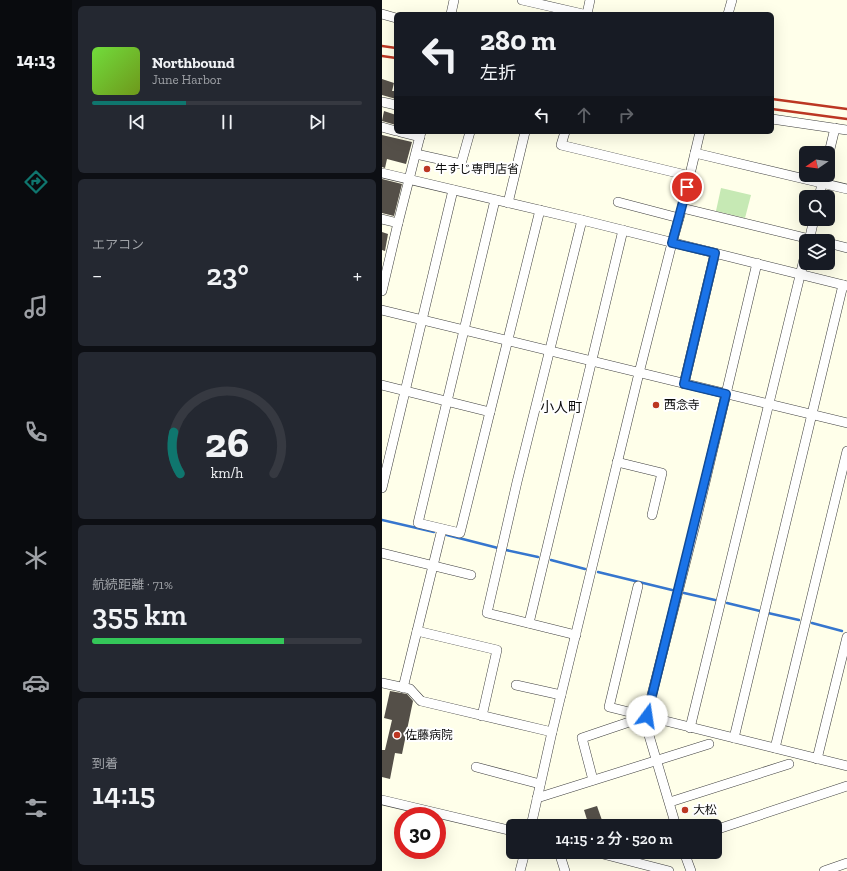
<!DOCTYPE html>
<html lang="ja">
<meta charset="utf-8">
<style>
body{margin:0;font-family:"Zilla Slab","Noto Sans JP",serif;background:#242831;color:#f1f3f6;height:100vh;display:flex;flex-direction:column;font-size:15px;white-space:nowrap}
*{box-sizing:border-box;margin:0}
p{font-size:13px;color:#9ea1a6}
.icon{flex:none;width:22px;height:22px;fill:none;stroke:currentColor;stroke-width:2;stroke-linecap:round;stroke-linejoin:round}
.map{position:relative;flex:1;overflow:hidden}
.sheet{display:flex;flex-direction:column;gap:6px;padding:6px;background:#0d0f14;width:310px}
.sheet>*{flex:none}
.top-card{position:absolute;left:12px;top:12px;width:380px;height:122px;border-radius:6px;box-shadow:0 4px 16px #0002;background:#171b24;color:#f1f3f6;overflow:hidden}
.needle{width:26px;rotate:257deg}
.tools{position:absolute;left:417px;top:146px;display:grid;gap:8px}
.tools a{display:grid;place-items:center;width:36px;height:36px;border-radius:6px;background:#171b24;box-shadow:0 4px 16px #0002;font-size:20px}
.speed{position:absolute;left:12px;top:807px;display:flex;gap:8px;font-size:20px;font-weight:700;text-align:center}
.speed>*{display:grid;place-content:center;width:52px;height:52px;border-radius:50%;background:#171b24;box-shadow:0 4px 16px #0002;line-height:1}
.speed .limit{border:6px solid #d22;background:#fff;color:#111}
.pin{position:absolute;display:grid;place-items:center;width:34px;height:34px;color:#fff;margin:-17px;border:2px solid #fff;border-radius:50%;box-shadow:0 1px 4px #0007}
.me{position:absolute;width:44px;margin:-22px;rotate:14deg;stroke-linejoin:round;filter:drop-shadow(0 0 3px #0008)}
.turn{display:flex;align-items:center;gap:14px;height:84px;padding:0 20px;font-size:18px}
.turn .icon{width:52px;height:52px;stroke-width:2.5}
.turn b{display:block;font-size:28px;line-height:34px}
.lanes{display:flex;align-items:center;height:38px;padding:0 20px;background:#0003;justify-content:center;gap:20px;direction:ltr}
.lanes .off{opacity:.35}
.big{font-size:30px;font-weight:600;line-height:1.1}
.sheet .tile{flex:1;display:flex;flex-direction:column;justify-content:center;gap:6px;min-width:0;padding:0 14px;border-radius:6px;background:#242831}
.sheet .dial{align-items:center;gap:0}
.dial svg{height:104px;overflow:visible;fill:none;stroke:#363941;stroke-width:7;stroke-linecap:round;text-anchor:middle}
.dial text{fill:#f1f3f6;stroke:none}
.song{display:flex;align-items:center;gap:12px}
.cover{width:48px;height:48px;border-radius:6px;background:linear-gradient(135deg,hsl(100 70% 55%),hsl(80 70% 35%))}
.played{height:4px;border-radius:2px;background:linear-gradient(90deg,#0f766e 35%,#363941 35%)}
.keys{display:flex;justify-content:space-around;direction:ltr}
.heat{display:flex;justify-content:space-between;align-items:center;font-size:22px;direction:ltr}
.charge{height:6px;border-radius:3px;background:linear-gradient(90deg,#34c759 71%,#363941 0)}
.trip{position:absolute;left:124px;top:819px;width:216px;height:40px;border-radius:6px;background:#171b24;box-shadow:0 4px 16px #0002;font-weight:600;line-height:40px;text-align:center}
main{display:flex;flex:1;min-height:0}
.dock{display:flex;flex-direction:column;width:72px;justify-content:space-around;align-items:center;background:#090b0e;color:#9ea1a6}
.dock .icon{width:28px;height:28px}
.dock .active{color:#0f766e}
.dock b{font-size:18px;color:#f1f3f6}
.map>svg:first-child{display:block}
.green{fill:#c6e9b4}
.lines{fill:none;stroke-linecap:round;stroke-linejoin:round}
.stream{stroke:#3676ce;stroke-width:2.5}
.building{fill:#544f48}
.minor-casing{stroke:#3f3f3f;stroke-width:10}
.minor{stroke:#fff;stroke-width:9}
.rail{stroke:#bc3723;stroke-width:2.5}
.route-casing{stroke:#114b97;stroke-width:10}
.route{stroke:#1a73e8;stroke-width:7}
.poi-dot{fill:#bc3723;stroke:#fff;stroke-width:1.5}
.labels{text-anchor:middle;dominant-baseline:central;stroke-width:4;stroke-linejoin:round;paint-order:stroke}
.poi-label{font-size:12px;fill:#0c0c0c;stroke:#fff;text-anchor:start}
.quarter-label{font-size:14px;fill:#0c0c0c;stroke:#fff}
</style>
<main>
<nav class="dock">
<b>14:13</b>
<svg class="icon active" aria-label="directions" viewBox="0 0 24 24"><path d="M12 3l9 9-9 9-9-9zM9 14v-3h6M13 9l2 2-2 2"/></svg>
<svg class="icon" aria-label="music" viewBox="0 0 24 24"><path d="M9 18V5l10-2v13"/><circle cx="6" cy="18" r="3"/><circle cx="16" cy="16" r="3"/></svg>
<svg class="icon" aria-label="phone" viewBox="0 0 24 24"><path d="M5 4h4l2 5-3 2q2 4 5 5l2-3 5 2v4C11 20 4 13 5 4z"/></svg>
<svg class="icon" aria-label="climate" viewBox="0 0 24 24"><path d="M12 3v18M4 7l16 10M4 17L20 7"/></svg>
<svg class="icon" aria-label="car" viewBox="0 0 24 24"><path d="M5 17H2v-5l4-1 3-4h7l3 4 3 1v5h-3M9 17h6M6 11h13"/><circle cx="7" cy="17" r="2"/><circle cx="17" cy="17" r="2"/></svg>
<svg class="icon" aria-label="filters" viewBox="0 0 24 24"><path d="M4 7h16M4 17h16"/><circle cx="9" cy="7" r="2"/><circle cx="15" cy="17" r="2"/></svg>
</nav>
<section class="sheet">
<div class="tile">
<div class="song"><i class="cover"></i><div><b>Northbound</b><p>June Harbor</p></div></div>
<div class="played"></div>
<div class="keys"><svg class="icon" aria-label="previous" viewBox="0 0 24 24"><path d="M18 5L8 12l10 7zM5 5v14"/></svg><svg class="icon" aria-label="pause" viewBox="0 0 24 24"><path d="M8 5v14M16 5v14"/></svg><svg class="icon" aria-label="next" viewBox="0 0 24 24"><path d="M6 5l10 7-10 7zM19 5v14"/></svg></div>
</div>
<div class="tile"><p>エアコン</p>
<div class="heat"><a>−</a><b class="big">23°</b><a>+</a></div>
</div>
<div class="tile dial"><svg viewBox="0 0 100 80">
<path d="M14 69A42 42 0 1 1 86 69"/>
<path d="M14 69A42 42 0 0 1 9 37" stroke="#0f766e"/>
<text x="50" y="56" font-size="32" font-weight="700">26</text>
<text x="50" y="72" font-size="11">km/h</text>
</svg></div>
<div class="tile"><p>航続距離 · 71%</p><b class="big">355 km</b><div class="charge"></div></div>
<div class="tile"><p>到着</p><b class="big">14:15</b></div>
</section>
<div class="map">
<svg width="465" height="871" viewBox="0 0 465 871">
<rect width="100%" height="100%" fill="#ffffea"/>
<polygon class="green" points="339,188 369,195 363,218 334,211"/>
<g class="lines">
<g class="stream">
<polyline points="0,520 52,532"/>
<polyline points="65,535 116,548"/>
<polyline points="124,550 156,557"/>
<polyline points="169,560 203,569"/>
<polyline points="216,572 290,590"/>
<polyline points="302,593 333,600"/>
<polyline points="345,603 378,611"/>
<polyline points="386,613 417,620"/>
<polyline points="430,623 460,631"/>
</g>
</g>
<g class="building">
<polygon points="0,79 12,83 10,91 14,91 14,99 0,95"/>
<polygon points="2,111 14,115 14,125 0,121"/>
<polygon points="0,135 30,142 24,164 5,159 3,168 0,167"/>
<polygon points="0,179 20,184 12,216 0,213"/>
<polygon points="0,232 6,234 3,251 0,250"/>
<polygon points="8,691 25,694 31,701 20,754 13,753 8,779 0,777 0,750 3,750 10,720 2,718"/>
<polygon points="215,806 222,826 207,826 202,810"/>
</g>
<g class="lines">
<g class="minor-casing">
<g id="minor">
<polyline points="140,0 201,14"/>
<polyline points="0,14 14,18"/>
<polyline points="69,14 72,0"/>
<polyline points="205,14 208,0"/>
<polyline points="346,14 350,0"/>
<polyline points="0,102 14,105"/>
<polyline points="390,119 465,130"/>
<polyline points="0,127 14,131"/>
<polyline points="18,132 38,137"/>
<polyline points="183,132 179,145 308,176"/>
<polyline points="313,153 465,189"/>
<polyline points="34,154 79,164 88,132"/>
<polyline points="446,157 453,128"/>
<polyline points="0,173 200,220 465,286"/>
<polyline points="437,197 442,175"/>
<polyline points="113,200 36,523 78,533 158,210"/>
<polyline points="236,202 297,218"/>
<polyline points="126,203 143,132"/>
<polyline points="300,208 436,241"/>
<polyline points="0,219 16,223"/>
<polyline points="427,241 432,219"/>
<polyline points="446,243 465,248"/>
<polyline points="0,291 16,223 39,132"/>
<polyline points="0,310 465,423"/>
<polyline points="302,384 333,253"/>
<polyline points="0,385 108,412"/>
<polyline points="235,462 280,473 270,515"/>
<polyline points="0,488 71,190"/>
<polyline points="0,553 89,575"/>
<polyline points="256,586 227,707 465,766"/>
<polyline points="147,623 241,230"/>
<polyline points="35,631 115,650 100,716"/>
<polyline points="194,635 105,613 135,482 200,220"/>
<polyline points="0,683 28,689 39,701 170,732"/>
<polyline points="134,685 179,695"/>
<polyline points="21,688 60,529"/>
<polyline points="308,728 424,251"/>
<polyline points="352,738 461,285"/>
<polyline points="393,748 465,451"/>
<polyline points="435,759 465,637"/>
<polyline points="94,767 158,784"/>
<polyline points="211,780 200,738 265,716"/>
<polyline points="155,798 327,744"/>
<polyline points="0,800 131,831"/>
<polyline points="288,802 407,764"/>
<polyline points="149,826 170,732 257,373 290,243 300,208 318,132"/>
<polyline points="294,826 263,722 313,525 375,263"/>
<polyline points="333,830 465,786"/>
<polyline points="177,852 183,871"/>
<polyline points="213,852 287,871"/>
<polyline points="302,852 309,871"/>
<polyline points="138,871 143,852"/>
<polyline points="442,871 465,863"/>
</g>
</g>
<use href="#minor" class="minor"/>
<g class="rail">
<polyline points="0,46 14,48"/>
<polyline points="0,56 14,58"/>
<polyline points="390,99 465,109"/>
<polyline points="390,109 465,119"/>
</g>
</g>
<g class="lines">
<g class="route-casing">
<polyline id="route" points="265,716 344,394 302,384 333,253 290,243 305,187"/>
</g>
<use href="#route" class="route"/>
</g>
<g class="poi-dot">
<circle cx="45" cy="169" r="4"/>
<circle cx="274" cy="405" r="4"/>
<circle cx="15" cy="735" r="4"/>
<circle cx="303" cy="810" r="4"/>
</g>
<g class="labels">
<g class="poi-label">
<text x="53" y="169">牛すじ専門店省</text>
<text x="282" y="405">西念寺</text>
<text x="23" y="735">佐藤病院</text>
<text x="311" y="810">大松</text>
</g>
<g class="quarter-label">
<text x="179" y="407">小人町</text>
</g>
</g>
</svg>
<div class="tools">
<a><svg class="needle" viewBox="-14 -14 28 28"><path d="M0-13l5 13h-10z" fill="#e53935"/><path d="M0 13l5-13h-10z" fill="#9ea1a6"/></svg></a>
<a><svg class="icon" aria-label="search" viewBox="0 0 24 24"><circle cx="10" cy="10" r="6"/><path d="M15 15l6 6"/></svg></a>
<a><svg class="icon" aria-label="layers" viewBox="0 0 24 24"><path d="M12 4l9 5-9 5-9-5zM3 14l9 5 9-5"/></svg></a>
</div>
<div class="speed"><div class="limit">30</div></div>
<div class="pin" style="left:305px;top:187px;background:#d93025"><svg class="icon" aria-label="arrive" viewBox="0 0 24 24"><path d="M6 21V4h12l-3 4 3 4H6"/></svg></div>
<svg class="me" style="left:265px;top:716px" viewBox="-20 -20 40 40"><circle r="19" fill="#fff"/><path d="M0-13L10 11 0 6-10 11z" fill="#1a73e8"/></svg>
<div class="trip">14:15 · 2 分 · 520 m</div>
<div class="top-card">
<div class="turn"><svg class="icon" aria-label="left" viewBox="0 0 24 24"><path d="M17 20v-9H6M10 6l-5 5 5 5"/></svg><div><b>280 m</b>左折</div></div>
<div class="lanes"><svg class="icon" aria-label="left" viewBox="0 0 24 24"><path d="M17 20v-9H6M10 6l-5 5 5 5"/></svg><svg class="icon off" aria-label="ahead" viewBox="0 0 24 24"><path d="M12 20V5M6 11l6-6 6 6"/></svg><svg class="icon off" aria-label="right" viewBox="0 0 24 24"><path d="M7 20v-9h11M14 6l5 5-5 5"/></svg></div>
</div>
</div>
</main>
